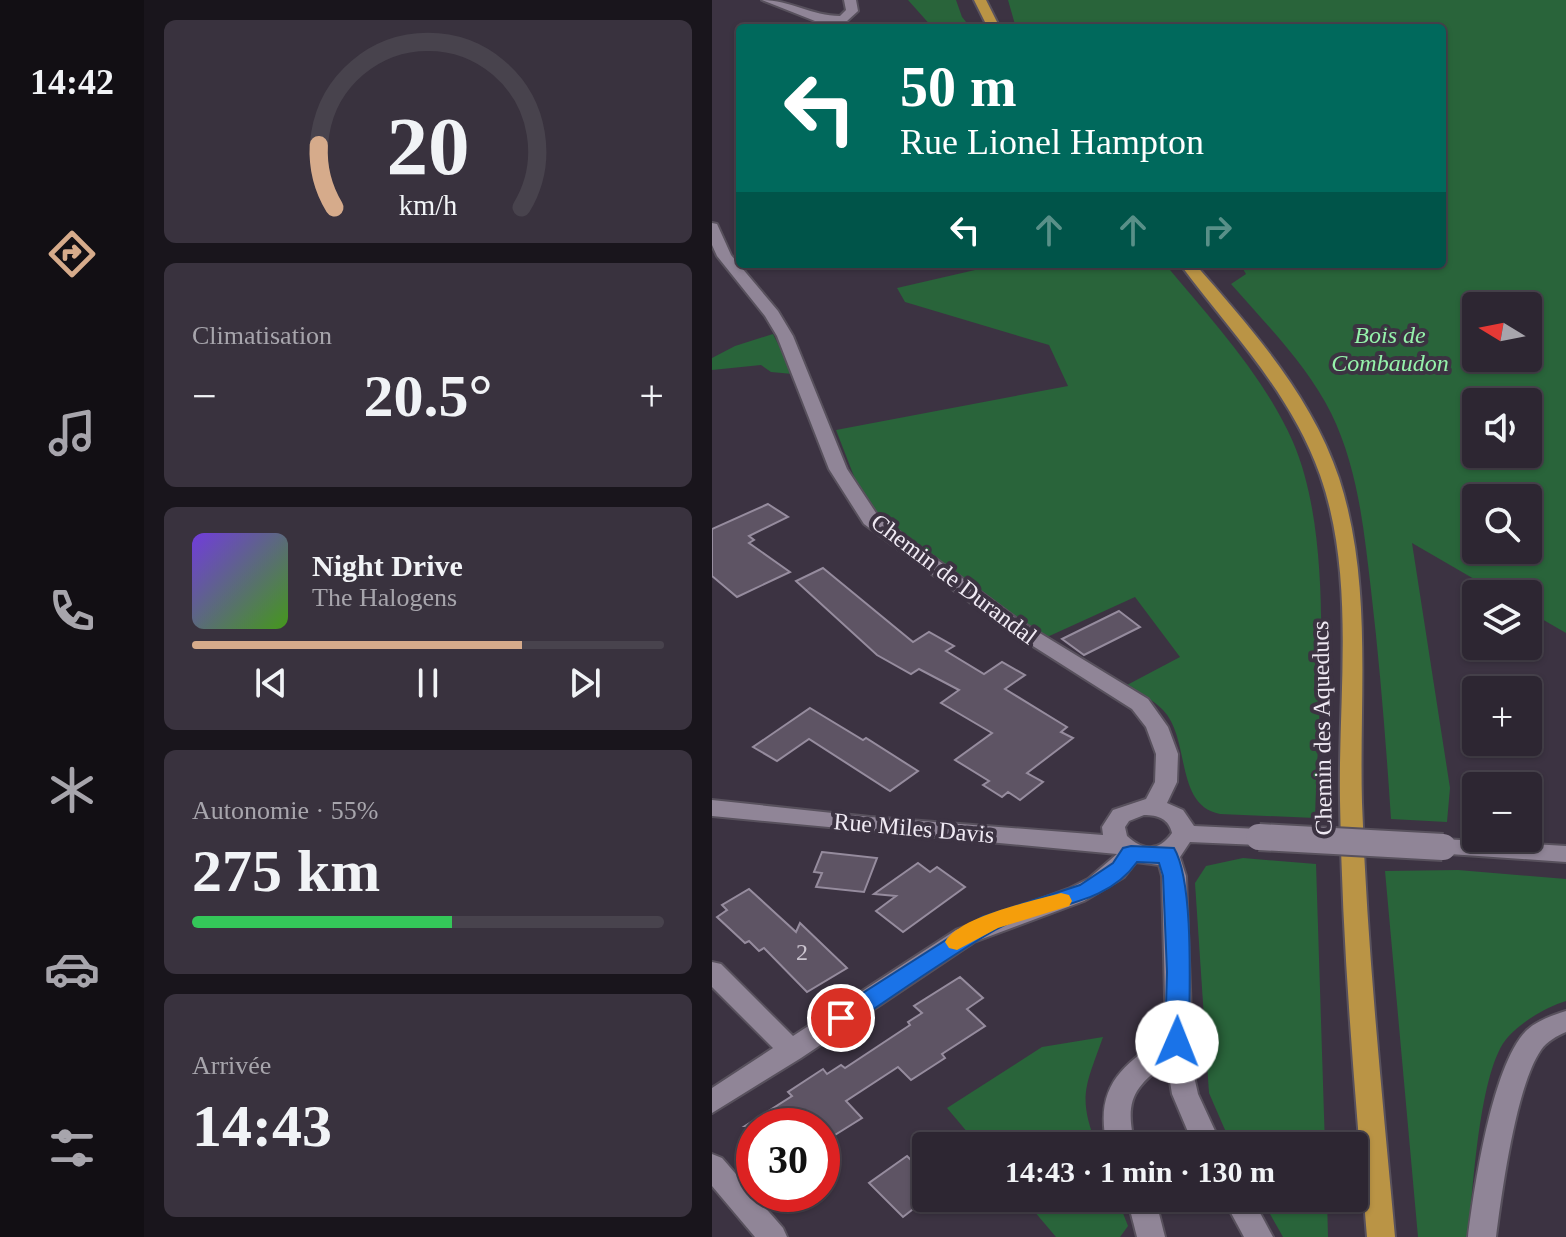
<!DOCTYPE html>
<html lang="fr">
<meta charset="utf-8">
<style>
body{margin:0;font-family:Georgia,serif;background:#39323e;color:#f1f3f6;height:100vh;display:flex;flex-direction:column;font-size:30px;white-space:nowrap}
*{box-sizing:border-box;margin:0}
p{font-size:26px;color:#a7a5ac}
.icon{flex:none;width:44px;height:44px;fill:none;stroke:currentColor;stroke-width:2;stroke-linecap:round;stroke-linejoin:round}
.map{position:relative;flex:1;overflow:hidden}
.drawer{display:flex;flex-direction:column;gap:20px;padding:20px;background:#19151c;width:568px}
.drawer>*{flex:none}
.banner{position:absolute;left:24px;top:24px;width:710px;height:244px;border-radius:8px;box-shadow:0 2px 6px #0004,0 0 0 2px #48434d;background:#00695c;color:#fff;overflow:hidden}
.needle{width:52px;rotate:280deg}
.buttons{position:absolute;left:750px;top:292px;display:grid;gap:16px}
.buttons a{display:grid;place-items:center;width:80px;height:80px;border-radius:8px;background:#2d2632;box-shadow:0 2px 6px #0004,0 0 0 2px #48434d;font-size:40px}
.speed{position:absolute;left:24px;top:1108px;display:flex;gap:16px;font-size:40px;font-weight:700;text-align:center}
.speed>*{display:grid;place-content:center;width:104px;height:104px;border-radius:50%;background:#2d2632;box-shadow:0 2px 6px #0004,0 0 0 2px #48434d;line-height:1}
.speed .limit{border:12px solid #d22;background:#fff;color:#111}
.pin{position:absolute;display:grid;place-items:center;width:68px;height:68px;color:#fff;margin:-34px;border:4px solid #fff;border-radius:50%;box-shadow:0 2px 8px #0007}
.me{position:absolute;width:88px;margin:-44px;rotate:1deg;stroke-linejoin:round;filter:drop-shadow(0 0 6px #0008)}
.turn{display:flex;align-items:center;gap:28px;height:168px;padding:0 32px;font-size:36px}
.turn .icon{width:104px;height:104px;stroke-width:2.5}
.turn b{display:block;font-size:56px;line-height:68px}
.lanes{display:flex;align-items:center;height:76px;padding:0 32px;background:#0003;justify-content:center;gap:40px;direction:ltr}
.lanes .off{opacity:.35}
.big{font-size:60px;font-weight:700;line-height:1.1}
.drawer .widget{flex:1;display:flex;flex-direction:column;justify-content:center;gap:12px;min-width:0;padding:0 28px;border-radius:12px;background:#39323e}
.drawer .dial{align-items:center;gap:0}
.dial svg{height:208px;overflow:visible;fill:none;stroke:#48434d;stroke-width:7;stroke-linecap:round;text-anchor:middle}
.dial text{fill:#f1f3f6;stroke:none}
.song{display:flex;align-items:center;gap:24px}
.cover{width:96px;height:96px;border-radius:12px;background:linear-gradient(135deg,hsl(260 70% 55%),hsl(100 70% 35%))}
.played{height:8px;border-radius:4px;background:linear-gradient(90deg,#d6ab8b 70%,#48434d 70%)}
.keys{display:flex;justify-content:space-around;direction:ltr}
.heat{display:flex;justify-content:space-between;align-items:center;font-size:44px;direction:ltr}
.charge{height:12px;border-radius:6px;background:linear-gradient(90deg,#34c759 55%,#48434d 0)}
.trip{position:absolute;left:200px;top:1132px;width:456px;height:80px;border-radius:8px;background:#2d2632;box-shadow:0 2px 6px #0004,0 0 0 2px #48434d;font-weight:700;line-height:80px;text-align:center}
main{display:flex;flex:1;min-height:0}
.tabs{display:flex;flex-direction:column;width:144px;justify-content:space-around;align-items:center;background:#120f14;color:#a7a5ac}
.tabs .icon{width:56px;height:56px}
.tabs .on{color:#d6ab8b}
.tabs b{font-size:36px;color:#f1f3f6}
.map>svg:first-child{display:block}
.green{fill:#29643a;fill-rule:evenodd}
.building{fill:#5e5464;stroke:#968c9e;stroke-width:2}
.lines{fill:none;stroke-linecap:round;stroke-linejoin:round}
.minor-casing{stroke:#58515d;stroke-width:4}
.major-casing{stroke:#58515d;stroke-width:4}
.minor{fill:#908597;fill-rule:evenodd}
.major{fill:#ba9445;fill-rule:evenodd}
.minor-bridge-casing{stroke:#58515d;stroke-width:30;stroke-linecap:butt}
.minor-bridge{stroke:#908597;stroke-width:26}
.route{fill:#1a73e8;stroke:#114b97;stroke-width:2}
.slow{fill:#f59e0b}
.labels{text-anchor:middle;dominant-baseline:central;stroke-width:8;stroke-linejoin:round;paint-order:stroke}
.park-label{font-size:24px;font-style:italic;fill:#95f2ab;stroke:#3c3342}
.street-label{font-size:24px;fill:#efe9f3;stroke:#3c3342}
.near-number-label{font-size:24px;fill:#cbc4cf}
</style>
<main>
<nav class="tabs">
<b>14:42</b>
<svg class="icon on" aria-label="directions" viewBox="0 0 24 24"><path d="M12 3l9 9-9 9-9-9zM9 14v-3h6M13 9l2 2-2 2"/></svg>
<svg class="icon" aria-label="music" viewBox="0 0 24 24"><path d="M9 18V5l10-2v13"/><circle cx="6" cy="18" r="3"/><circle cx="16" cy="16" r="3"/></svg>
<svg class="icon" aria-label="phone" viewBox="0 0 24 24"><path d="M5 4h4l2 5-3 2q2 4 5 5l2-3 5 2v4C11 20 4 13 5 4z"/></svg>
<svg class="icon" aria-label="climate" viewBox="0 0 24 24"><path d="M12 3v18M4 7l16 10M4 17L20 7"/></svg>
<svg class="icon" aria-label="car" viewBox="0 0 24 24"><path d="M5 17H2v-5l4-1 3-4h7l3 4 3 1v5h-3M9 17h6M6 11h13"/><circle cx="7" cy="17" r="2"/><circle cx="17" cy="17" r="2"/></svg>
<svg class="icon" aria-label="filters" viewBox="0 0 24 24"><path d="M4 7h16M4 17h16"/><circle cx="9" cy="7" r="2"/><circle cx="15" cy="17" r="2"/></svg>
</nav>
<section class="drawer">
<div class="widget dial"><svg viewBox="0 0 100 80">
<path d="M14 69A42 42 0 1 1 86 69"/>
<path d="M14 69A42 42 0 0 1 8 45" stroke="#d6ab8b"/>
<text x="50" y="56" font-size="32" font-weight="700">20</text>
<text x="50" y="72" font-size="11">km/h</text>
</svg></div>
<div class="widget"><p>Climatisation</p>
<div class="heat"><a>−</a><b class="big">20.5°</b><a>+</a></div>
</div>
<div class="widget">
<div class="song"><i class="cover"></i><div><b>Night Drive</b><p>The Halogens</p></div></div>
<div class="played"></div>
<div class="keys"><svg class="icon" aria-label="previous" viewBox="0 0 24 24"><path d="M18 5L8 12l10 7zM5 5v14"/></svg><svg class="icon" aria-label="pause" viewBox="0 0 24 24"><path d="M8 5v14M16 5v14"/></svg><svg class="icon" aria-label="next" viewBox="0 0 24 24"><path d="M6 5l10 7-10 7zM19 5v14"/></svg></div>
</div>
<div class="widget"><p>Autonomie · 55%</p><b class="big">275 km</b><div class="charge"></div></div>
<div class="widget"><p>Arrivée</p><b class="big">14:43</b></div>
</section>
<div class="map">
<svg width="854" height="1237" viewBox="0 0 854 1237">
<rect width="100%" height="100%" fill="#3c3342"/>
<g class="green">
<polygon points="196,0 244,0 250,17 259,28 221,28"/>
<path d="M296,0H854V633L816,611V594H788L700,543L738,788L735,822L679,819C674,743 668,666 659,590C652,530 646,468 619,413C595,365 554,324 519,284L534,274L528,264H730V28H304ZM764,306H816V358H764ZM816,402V454H764V402ZM816,498V550H764V498Z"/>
<path d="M274,264H453C499,319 552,376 581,442C624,541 606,710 603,818L508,814C462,805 479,739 451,710C442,700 426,693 415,685L468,657L423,597L333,638L175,522L155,501L145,484L124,430L356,386L337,345L193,302L185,288L276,267Z"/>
<polygon points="61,334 81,374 59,372 49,365 0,370 0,358 23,346"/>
<polygon points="531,858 604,864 613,1146 520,1146 497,1093 483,883 494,866"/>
<path d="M746,870L854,879V1001C834,1007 811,1021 796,1037C767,1068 761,1192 756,1237H706L673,871Z"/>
<path d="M391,1037C374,1086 365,1096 385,1146H267L235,1108L330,1047Z"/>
<polygon points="311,1198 405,1198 416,1226 408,1237 344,1237"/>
<polygon points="549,1198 615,1198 616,1237 571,1237"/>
</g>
<g class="building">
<polygon points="56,504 76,517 37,536 42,540 37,543 78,572 25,597 0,576 0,529"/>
<polygon points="111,568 201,642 217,632 242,646 234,651 272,674 290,662 313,675 293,689 355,727 349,732 361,738 315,773 331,782 308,800 296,792 290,797 271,785 277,781 243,760 280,733 229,703 247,690 207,669 199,674 165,655 84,581"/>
<polygon points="407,611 428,627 372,655 350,639"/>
<polygon points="98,708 151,740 154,738 206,771 178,791 97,739 65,761 41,747"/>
<polygon points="110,852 165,858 152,892 104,887 110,873 102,872"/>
<polygon points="206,863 218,872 225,867 253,887 191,932 164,911 184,896 162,894"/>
<polygon points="37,889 84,932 88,923 135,968 95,992 52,948 47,951 37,941 33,943 5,917 15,910 10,905"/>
<polygon points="248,977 271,998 255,1009 273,1026 230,1054 233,1058 199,1080 186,1067 134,1101 150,1118 110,1143 110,1126 33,1126 80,1096 76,1092 111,1069 115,1074 129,1065 133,1068 198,1025 196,1022 210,1013 202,1006"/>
<polygon points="195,1156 214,1175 214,1199 191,1217 157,1183"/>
</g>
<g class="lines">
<g class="minor-casing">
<g id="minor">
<path d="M50,0C78,0 100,16 128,16L134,10L132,0H144L146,11L135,21H103Z"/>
<path d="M0,223L5,224L19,255L66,311L81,336L135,469L166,516L308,621L436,699L456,727L466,754L465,782L455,803L471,810L482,826L547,829L555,831L559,837L555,843L547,845L478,842L468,857L474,876L481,1072L486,1094L510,1146H482L460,1094L455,1063C419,1088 413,1103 423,1146H395C382,1088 408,1066 454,1036L450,876L447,865L424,862L412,877L372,901L262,942L89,1058L0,1113V1088L61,1048L0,987V962L9,964L81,1036L244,930L356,889L376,879L405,854L0,816V800L158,817L391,835L390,827L401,810L434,799L443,782L444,754L434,727L420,709L294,629L152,524L117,469L65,336L53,316L5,256L0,245ZM432,815C446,815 457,819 460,833C447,852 431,851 415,836L413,827L417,821Z"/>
<polygon points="731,839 854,846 854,862 723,853 719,847 723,841"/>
<path d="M854,1011V1032C845,1036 835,1041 829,1050C804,1086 790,1191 784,1237H756C762,1188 780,1064 815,1030C826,1020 841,1015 854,1011Z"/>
<polygon points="0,1154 10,1158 71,1228 75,1237 43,1237 0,1186"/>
<polygon points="415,1198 443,1198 453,1237 425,1237"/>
<polygon points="511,1198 540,1198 561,1237 532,1237"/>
</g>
</g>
<g class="major-casing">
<g id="major">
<polygon points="262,0 274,0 288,28 276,28"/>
<path d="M468,264H483C539,328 600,396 627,478C661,582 647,696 650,803C655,948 670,1093 683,1237H655C643,1092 630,946 628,801C626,695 644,577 608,475C578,391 519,333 468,264Z"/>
</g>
</g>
<use href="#minor" class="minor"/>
<use href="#major" class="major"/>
<g class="minor-bridge-casing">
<polyline id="minor-bridge" points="547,837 731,847"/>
</g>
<use href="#minor-bridge" class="minor-bridge"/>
</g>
<path class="route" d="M419,846L462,848C483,884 477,997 477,1042L473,1048L465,1051L457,1048L453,1042L455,972L451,876L447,863L425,862C392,909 328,904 283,930C233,959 186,993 138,1025L129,1027L121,1025L118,1018L121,1012L270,917L368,885L401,863L411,848Z"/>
<path class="slow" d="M349,893L357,895L360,901L357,906L286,928L245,950L237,948L233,942C248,916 321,901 349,893Z"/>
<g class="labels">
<g class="park-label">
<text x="678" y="335">Bois de<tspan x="678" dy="28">Combaudon</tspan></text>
</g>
<g class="street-label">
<text transform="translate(242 579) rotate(37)">Chemin de Durandal</text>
<text transform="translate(610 728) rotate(-91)">Chemin des Aqueducs</text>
<text transform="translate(202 828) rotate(5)">Rue Miles Davis</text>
</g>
<g class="near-number-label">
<text x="90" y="952">2</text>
</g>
</g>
</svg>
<div class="buttons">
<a><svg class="needle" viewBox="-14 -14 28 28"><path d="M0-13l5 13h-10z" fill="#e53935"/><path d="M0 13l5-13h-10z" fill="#a7a5ac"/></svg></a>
<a><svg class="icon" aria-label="sound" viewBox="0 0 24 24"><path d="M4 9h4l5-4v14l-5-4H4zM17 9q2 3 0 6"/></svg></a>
<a><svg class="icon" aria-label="search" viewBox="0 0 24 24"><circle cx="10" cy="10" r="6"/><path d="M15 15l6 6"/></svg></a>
<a><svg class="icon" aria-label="layers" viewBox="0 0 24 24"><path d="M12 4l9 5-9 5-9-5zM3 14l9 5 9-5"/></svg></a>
<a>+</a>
<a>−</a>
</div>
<div class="speed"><div class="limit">30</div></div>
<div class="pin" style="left:129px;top:1018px;background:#d93025"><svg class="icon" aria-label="arrive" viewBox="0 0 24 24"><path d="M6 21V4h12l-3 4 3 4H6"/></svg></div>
<svg class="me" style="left:465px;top:1042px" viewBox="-20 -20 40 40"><circle r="19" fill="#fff"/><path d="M0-13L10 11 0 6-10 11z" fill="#1a73e8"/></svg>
<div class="trip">14:43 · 1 min · 130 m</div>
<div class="banner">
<div class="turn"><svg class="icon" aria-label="left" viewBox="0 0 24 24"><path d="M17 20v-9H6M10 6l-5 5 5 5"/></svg><div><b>50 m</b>Rue Lionel Hampton</div></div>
<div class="lanes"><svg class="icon" aria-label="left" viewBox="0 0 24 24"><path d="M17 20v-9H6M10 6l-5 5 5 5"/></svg><svg class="icon off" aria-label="ahead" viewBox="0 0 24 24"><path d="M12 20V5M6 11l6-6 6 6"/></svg><svg class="icon off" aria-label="ahead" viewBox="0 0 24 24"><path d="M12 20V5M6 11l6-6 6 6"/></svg><svg class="icon off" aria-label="right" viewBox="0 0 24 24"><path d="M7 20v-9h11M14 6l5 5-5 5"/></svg></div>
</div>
</div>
</main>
